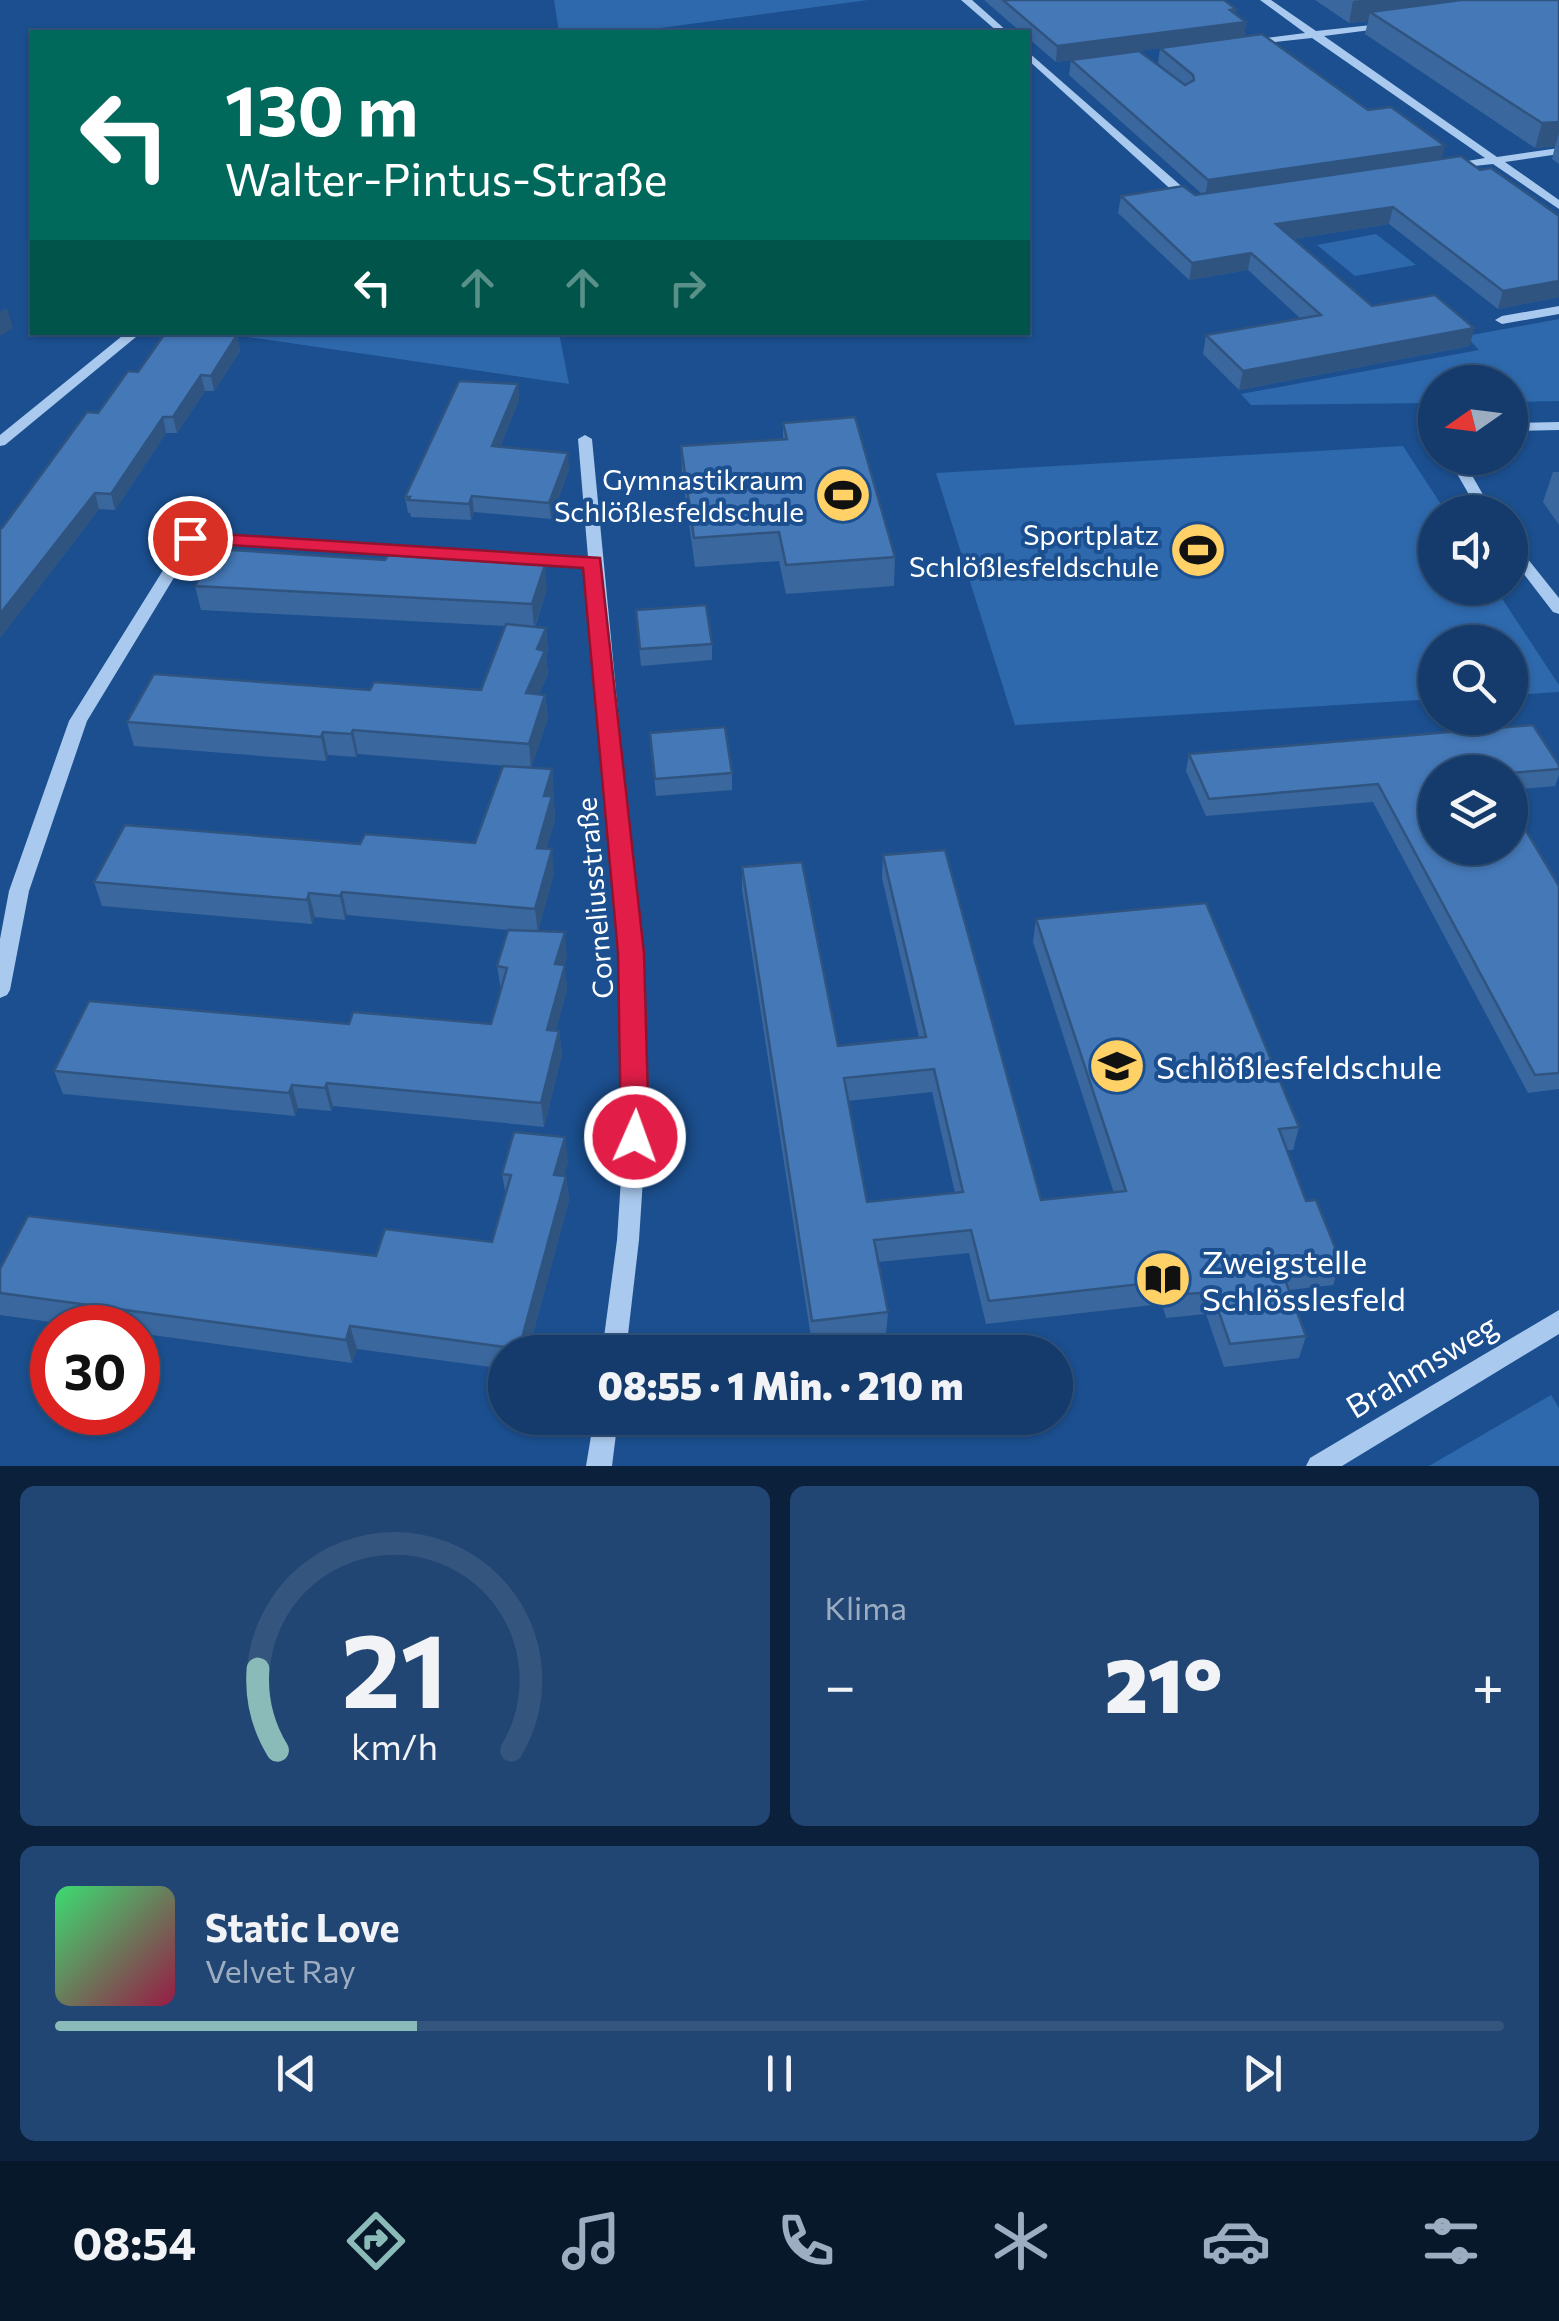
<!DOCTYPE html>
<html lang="de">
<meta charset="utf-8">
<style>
body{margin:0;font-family:Commissioner,sans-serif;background:#214673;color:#f1f3f6;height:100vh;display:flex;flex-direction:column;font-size:38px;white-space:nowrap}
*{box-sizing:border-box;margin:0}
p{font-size:32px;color:#9dadc1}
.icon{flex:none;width:55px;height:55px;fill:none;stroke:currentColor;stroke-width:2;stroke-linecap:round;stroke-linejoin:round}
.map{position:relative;height:1466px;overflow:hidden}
.panel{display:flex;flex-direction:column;gap:20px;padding:20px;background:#0b203b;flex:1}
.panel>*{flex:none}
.guide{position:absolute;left:30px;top:30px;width:1000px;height:305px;border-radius:0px;box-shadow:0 2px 8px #0004,0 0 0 2px #33557e;background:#00695c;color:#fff;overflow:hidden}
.needle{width:65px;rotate:256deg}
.fabs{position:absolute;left:1418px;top:365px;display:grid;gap:20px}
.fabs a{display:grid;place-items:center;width:110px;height:110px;border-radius:50%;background:#143b6b;box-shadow:0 2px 8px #0004,0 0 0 2px #33557e;font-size:50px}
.speed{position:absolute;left:30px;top:1305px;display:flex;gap:20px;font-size:50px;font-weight:700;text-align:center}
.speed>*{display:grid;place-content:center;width:130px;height:130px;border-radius:50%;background:#143b6b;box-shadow:0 2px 8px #0004,0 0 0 2px #33557e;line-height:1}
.speed .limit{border:15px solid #d22;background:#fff;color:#111}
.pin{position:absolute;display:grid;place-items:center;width:85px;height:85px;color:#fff;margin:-42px;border:5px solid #fff;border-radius:50%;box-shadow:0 2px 10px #0007}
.me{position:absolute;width:110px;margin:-55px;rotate:2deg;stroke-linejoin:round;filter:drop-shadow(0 0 8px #0008)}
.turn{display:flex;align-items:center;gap:35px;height:210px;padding:0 30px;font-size:45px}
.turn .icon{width:130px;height:130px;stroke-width:2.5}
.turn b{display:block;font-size:70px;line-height:85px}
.lanes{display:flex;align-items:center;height:95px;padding:0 30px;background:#0003;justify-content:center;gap:50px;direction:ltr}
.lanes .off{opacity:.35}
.big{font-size:75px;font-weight:800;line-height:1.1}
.panel .card{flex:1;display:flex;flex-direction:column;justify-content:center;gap:15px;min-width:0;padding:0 35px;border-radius:15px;background:#214673}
.panel .dial{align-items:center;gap:0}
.dial svg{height:260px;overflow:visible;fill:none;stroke:#33557e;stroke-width:7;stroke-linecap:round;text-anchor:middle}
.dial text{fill:#f1f3f6;stroke:none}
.song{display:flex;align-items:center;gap:30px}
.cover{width:120px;height:120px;border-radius:15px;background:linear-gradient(135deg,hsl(140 70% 55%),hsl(340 70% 35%))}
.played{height:10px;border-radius:5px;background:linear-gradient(90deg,#8bbbb9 25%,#33557e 25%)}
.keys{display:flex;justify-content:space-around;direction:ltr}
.heat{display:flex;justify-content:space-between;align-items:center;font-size:55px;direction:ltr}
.panel .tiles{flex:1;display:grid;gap:20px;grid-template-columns:1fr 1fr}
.card:last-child{grid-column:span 2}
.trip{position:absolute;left:488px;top:1335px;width:585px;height:100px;border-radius:50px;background:#143b6b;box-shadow:0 2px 8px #0004,0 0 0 2px #33557e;font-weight:800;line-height:100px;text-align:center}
.tab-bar{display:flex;height:160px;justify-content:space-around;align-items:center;background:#08182b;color:#9dadc1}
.tab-bar .icon{width:70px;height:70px}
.tab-bar .on{color:#8bbbb9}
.tab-bar b{font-size:45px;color:#f1f3f6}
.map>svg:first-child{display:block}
.green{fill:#2e69ad}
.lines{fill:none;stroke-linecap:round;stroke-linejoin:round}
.minor{fill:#a9c9ee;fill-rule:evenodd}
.wall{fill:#3a679d;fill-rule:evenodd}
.shaded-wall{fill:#305480}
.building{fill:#4478b7;stroke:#305480;stroke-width:2.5;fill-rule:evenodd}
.route{fill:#e11d48;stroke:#92132f;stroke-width:2.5}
.labels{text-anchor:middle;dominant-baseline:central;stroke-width:8;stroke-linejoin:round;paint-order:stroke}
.poi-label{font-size:28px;fill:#fff;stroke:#1b4f8f;text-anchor:end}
.street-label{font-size:28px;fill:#fff;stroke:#1b4f8f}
.near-poi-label{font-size:32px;fill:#fff;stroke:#1b4f8f;text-anchor:start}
.near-street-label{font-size:32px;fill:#fff;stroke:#1b4f8f}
</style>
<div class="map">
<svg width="1559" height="1466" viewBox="0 0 1559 1466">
<rect width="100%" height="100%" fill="#1b4f8f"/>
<g class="green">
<polygon points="554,0 868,0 631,32 559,32"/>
<polygon points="1376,234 1416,265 1355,276 1317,245"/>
<polygon points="1559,319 1559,401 1510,402 1510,382 1435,382 1435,403 1251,405 1241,394 1479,350 1466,336"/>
<polygon points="221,333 559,333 569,384"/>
<polygon points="1403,446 1446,512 1435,512 1435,588 1495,588 1559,685 1559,692 1510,695 1510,642 1435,642 1435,699 1015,725 936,473"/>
<polygon points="1551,1395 1559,1408 1559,1466 1429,1466"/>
</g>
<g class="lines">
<g class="minor">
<polygon points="961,0 972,0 1008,32 998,32"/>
<polygon points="1260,0 1271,0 1316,31 1390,23 1390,27 1386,28 1324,36 1497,157 1559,148 1559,154 1505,162 1559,200 1559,209 1493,164 1444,169 1444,165 1485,158 1312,38 1245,45 1245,41 1249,40 1305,33"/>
<polygon points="1028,52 1195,198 1195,204 1187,204 1028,60"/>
<polygon points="1559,306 1559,314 1502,324 1495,320 1502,316"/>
<polygon points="127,332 142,332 5,445 0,446 0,435"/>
<polygon points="1559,422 1559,430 1510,431 1510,423"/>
<polygon points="585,435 592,439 641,953 648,1103 639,1240 626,1352 602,1352 617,1240 626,1103 621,953 589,566 195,543 87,721 29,891 10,990 7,995 0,998 0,939 9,891 69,721 185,535 588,557 578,439"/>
<polygon points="1448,458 1462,458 1493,512 1479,512"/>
<polygon points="1510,541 1515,543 1559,598 1559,614 1553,612 1510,556"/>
<polygon points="1559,1310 1559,1334 1342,1466 1306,1466 1310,1458"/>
<polygon points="594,1418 618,1418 612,1466 586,1466"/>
</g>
</g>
<g class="wall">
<path d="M984,0H1224L1235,14L1246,22L1244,37L1368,110L1442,159L1480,170L1559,216V297L1498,309L1389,224L1293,239L1372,306L1470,346L1239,390L1203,354L1206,335L1301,319L1248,270L1189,280L1118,213L1121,196L1202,194L1069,75L1071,60L1056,62L1028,38V32H1021ZM1160,48L1158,63L1182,83L1139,51Z"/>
<polygon points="1315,0 1559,0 1559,164 1552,159 1555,146 1535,148 1365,34 1368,21 1349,23"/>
<polygon points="237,335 240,351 214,391 205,391 177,433 166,433 115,510 99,509 0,638 0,528 2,528 98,413 138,372"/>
<polygon points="518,384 519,400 500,447 569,469 551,519 474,512 471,520 411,517 410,513 408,513 405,497"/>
<polygon points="783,423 895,557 894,586 786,594 779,561 695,567 682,474 681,446 783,439"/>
<polygon points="1553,472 1559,472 1559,525 1543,502"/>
<polygon points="195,586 547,589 535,627 546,628 548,651 546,656 548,674 539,694 545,695 548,718 531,768 552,769 555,820 546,849 554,873 538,931 567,956 564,965 567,989 556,1030 559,1031 562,1054 544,1127 333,1106 331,1111 298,1108 295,1116 63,1094 54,1071 349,1024 491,1024 501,990 497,966 508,930 347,915 345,920 315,917 312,924 102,906 94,882 360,844 475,843 531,768 358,754 356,757 328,755 326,761 134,746 127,722 370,690 481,690 505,626 201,610"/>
<polygon points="637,627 712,644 712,660 641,666"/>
<polygon points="650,733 732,773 732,790 656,796"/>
<polygon points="1189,754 1559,765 1559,775 1555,786 1510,790 1510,772 1435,772 1559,886 1559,1089 1528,1093 1373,802 1206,816 1186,771"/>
<path d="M883,855L1041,1200L1114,1193L1033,942L1036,919L1299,1127L1293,1150H1287L1306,1201L1341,1262L1333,1285L1289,1290L1306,1336L1299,1358L1224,1367L1206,1314L1166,1318L1162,1304L986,1324L969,1253L878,1262L888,1312L886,1335L812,1344L742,890V867L838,1046L919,1037L882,878ZM932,1092L955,1193L867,1202L848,1101Z"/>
<polygon points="568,1161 564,1176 566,1176 569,1200 528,1352 505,1352 505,1369 357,1349 352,1363 138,1333 138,1328 94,1328 0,1315 0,1269 376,1256 492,1242 506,1196 502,1174"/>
</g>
<g class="shaded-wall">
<polygon points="1360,0 1483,0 1370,12 1368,21 1349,23 1353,1"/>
<polygon points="1236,9 1234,24 1246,22 1244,37 1056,62 1057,46"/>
<polygon points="1559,122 1559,134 1555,146 1535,148 1542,123"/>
<polygon points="1445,146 1441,162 1205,196 1208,180"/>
<polygon points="1393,207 1389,224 1273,242 1276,224"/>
<polygon points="1251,253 1248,270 1189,280 1192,263"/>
<polygon points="1559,281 1559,297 1498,309 1503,291"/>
<polygon points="7,308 13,328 0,336 0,312"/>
<polygon points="1474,328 1470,346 1239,390 1243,371"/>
<polygon points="237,335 240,351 214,391 211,376"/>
<polygon points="201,375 205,391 177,433 173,417"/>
<polygon points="518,384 519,400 494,462 492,446"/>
<polygon points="163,417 166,433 115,510 111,494"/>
<polygon points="568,453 569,469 551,519 549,503"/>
<polygon points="95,493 99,509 0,638 0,614"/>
<polygon points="472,496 474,512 471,520 469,504"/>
<polygon points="545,565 547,589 534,628 532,604"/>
<polygon points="546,628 548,651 546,656 548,674 529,717 526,693 537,649"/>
<polygon points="545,695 548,718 531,768 529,744"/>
<polygon points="353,730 358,754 356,757 351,734"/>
<polygon points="323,732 328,755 326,761 321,737"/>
<polygon points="552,769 555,820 540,871 537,848 544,796"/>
<polygon points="552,849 554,873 538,932 535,909"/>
<polygon points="342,892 347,915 345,920 340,896"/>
<polygon points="309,893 315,917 312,924 307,900"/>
<polygon points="565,932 567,956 557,988 555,964"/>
<polygon points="565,965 567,989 550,1053 547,1030"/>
<polygon points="559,1031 562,1054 544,1127 541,1103"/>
<polygon points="327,1083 333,1106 331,1111 325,1088"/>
<polygon points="292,1085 298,1108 295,1116 289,1093"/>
<polygon points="565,1137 568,1161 558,1198 554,1175"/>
<polygon points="566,1176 569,1200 528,1352 520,1352 519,1349"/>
<polygon points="350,1326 357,1349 352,1363 346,1340"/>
</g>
<g class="building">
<polygon points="1003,0 1224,0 1236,9 1230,10 1246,22 1057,46"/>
<polygon points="1461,0 1559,0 1559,122 1542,123 1370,12"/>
<polygon points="1262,34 1368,110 1391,107 1445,146 1208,180 1071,60 1139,51 1185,85 1194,80 1193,75 1160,48"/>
<polygon points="1461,156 1480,170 1491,168 1559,216 1559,281 1503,291 1393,207 1276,224 1372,306 1435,295 1474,328 1243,371 1206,335 1321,315 1251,253 1192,263 1121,196 1183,186 1195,195"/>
<polygon points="166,332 237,335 211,376 201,375 173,417 163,417 111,494 95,493 0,614 0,528 2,528 87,412 98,413 128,371 138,372"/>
<polygon points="459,381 518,384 492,446 568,453 549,503 472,496 469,504 408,500 410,497 405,497"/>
<polygon points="855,417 895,557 786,565 779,532 694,538 681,446 787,439 783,423"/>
<polygon points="216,549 385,560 388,555 545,565 532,604 195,586"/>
<polygon points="706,605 712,644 640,649 636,610"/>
<polygon points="506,624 546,628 537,649 545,651 526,693 545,695 529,744 353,730 351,734 323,732 321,737 127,722 154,674 370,690 374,682 481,690"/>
<polygon points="1533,725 1559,765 1559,769 1510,773 1435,772 1435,848 1510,848 1510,804 1559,886 1559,1073 1535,1075 1378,784 1209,799 1189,754"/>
<polygon points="725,727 732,773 655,779 650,733"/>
<polygon points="503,766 552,769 544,796 552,796 537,848 552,849 535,909 342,892 340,896 309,893 307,900 94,882 125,825 360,844 365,834 475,843"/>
<path d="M945,850L1041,1200L1126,1191L1036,919L1206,903L1299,1127L1279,1129L1306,1201L1316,1200L1341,1262L1281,1269L1306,1336L1230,1344L1212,1292L1172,1295L1167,1281L989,1301L971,1230L874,1240L888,1312L812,1321L742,867L802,862L838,1046L926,1037L883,855ZM934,1069L963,1192L867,1202L844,1078Z"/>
<polygon points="508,930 565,932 555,964 565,965 547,1030 559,1031 541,1103 327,1083 325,1088 292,1085 289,1093 54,1071 89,1001 349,1024 353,1012 491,1024 507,968 497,966"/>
<polygon points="514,1132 565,1137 554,1175 566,1176 519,1349 350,1326 346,1340 0,1293 0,1269 28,1216 376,1256 385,1229 492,1242 511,1175 502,1174"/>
</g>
<polygon class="route" points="190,532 600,558 644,953 649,1137 645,1145 635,1149 625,1145 621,1137 618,953 583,568 183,542 183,534"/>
<defs>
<g id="stadium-disc" transform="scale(2.875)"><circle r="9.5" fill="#ffd166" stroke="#1b4f8f"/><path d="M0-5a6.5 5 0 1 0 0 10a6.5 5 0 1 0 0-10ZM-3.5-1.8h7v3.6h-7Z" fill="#111"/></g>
<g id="school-disc" transform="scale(2.875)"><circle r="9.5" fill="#ffd166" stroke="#1b4f8f"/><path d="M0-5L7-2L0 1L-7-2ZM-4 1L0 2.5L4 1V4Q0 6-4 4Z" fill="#111"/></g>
<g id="library-disc" transform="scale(2.875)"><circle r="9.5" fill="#ffd166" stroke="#1b4f8f"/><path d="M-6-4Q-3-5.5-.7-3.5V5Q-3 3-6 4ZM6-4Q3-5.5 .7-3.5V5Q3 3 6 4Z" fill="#111"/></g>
</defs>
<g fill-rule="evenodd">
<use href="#stadium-disc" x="843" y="495"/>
<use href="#stadium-disc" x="1198" y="550"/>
<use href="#school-disc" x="1117" y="1066"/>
<use href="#library-disc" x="1163" y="1279"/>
</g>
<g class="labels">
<g class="poi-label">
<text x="804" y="479">Gymnastikraum<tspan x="804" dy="32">Schlößlesfeldschule</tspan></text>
<text x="1159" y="534">Sportplatz<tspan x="1159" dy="32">Schlößlesfeldschule</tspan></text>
</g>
<g class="street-label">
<text transform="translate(594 898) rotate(-95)">Corneliusstraße</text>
</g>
<g class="near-poi-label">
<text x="1156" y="1066">Schlößlesfeldschule</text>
<text x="1202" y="1261">Zweigstelle<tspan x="1202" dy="37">Schlösslesfeld</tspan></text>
</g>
<g class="near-street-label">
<text transform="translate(1421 1365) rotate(-31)">Brahmsweg</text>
</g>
</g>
</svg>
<div class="fabs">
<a><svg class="needle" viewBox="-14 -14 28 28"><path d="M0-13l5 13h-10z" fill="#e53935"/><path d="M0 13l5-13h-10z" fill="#9dadc1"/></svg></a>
<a><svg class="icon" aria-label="sound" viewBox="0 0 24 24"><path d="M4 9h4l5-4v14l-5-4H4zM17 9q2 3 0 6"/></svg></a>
<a><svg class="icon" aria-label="search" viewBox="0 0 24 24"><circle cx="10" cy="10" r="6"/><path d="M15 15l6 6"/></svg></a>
<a><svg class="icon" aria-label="layers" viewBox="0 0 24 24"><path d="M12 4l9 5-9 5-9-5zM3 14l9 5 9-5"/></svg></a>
</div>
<div class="speed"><div class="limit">30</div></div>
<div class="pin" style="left:190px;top:538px;background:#d93025"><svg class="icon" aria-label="arrive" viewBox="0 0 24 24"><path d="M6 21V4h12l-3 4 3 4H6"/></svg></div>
<svg class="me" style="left:635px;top:1137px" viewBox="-20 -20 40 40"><circle r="17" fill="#e11d48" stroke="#fff" stroke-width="3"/><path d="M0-11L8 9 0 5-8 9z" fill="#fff"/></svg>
<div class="trip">08:55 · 1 Min. · 210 m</div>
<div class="guide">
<div class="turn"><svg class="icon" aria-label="left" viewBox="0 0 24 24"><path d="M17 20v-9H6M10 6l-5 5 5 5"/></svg><div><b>130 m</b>Walter-Pintus-Straße</div></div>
<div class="lanes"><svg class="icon" aria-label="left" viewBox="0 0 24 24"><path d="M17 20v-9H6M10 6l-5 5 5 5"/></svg><svg class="icon off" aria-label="ahead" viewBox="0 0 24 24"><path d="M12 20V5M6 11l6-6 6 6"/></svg><svg class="icon off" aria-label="ahead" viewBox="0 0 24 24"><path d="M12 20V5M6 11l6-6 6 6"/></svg><svg class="icon off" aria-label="right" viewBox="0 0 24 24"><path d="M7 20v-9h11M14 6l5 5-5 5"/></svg></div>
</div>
</div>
<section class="panel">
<div class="tiles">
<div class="card dial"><svg viewBox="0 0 100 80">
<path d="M14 69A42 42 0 1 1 86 69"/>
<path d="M14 69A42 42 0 0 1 8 44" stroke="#8bbbb9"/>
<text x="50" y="56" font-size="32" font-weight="700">21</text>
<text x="50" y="72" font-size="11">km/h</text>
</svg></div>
<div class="card"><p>Klima</p>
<div class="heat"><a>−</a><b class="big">21°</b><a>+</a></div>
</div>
<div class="card">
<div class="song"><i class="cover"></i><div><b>Static Love</b><p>Velvet Ray</p></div></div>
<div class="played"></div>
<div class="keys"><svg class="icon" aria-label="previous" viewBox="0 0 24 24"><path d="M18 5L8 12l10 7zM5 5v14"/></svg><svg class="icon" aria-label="pause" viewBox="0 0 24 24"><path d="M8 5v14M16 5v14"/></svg><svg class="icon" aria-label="next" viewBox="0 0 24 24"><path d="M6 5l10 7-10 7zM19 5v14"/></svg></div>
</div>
</div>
</section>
<nav class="tab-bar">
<b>08:54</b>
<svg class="icon on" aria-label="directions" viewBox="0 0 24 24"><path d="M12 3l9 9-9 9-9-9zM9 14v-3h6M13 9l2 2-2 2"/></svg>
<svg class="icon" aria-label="music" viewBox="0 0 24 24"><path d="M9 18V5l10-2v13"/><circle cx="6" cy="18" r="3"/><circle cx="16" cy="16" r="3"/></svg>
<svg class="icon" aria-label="phone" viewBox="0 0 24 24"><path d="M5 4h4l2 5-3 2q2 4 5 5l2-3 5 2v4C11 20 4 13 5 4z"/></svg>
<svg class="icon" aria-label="climate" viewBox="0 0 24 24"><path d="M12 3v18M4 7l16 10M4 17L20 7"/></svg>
<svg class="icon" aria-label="car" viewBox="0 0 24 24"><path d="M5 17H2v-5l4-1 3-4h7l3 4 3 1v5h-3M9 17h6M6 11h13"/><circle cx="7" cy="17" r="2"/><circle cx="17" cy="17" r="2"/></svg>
<svg class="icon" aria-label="filters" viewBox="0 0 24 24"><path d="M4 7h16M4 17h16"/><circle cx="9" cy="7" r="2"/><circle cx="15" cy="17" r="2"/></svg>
</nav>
